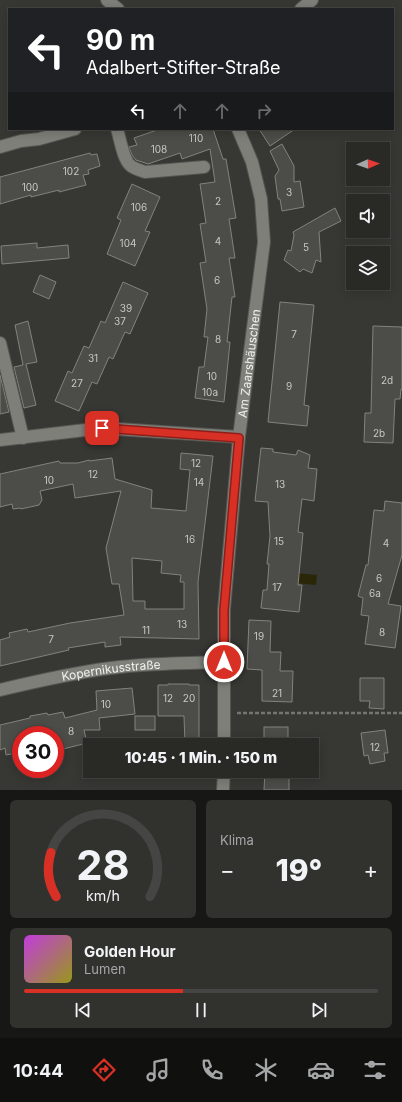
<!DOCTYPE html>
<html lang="de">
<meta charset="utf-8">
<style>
body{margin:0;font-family:Inter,sans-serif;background:#31312e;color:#f1f3f6;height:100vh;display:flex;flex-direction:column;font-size:15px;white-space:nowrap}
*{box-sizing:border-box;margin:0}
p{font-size:13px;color:#a5a6a7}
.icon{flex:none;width:22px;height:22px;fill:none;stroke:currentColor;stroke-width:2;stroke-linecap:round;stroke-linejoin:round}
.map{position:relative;height:790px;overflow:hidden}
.side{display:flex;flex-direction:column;gap:10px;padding:10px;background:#171715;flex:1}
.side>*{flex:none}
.guide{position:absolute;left:8px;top:8px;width:386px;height:122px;border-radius:0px;box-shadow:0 2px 10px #0003,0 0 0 1px #454543;background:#202124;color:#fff;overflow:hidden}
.needle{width:26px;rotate:88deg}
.controls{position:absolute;left:346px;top:142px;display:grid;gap:8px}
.controls a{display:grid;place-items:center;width:44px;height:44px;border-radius:0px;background:#292926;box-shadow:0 2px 10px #0003,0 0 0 1px #454543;font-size:20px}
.speed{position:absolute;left:12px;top:726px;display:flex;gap:8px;font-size:20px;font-weight:700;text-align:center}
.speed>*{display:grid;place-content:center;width:52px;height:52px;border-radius:50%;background:#292926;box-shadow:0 2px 10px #0003,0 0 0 1px #454543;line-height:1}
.speed .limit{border:6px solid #d22;background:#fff;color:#111}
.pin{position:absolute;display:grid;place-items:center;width:34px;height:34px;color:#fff;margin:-17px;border-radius:8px;box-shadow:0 2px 6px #0006}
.me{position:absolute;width:44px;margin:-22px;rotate:0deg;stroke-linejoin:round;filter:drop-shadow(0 0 3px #0008)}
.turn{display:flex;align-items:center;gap:14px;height:84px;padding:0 12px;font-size:18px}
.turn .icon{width:52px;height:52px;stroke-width:2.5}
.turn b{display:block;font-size:28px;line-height:34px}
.lanes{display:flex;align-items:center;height:38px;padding:0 12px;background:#0003;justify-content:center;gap:20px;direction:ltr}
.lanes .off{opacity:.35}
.big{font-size:30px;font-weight:800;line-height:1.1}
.side .card{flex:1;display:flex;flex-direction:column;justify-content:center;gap:6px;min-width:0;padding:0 14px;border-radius:6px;background:#31312e}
.side .dial{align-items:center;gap:0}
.dial svg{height:104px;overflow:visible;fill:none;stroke:#454543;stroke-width:7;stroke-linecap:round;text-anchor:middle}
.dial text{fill:#f1f3f6;stroke:none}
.song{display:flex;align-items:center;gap:12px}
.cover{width:48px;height:48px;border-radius:6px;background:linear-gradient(135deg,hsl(290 70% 55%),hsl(60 70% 35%))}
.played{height:4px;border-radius:2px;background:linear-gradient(90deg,#d93025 45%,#454543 45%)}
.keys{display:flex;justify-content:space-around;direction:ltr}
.heat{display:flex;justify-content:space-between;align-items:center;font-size:22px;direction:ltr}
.side .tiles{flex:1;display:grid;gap:10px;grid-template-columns:1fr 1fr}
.card:last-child{grid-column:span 2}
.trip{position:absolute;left:83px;top:738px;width:236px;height:40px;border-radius:0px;background:#292926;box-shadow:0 2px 10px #0003,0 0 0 1px #454543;font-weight:800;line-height:40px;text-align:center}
.dock{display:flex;height:64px;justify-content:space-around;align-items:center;background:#10100f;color:#a5a6a7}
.dock .icon{width:28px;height:28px}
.dock .selected{color:#d93025}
.dock b{font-size:18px;color:#f1f3f6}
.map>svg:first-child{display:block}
.water{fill:#2a2709}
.building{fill:#4c4c48;stroke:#83837e;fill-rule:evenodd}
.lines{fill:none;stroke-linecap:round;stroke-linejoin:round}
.minor-casing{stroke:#555551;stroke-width:14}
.path{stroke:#747471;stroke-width:2.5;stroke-dasharray:4 2;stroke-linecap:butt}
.minor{stroke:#7f7f7a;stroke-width:12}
.route-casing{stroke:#8d1f18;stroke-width:10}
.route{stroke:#d93025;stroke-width:7}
.labels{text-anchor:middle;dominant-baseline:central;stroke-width:4;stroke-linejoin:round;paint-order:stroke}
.number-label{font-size:10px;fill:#c7c7c4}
.street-label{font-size:12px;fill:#f0f0ed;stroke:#373733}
</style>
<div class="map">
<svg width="402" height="790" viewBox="0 0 402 790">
<rect width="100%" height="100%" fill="#373733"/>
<polygon class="water" points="295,573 317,575 316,585 294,583"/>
<g class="building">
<polygon points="160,129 213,129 223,159 226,159 236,218 229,219 235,258 229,258 235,297 232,297 227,342 230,342 224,402 195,398 199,367 204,367 208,337 204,337 207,309 200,263 206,262 200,224 206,223 200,184 215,182 210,149 182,159 180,153 148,164 136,160 132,155 129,147 137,145 134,138"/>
<polygon points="259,129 295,129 270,146"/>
<polygon points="282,144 294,166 294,182 300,181 304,207 282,211 280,199 278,199 275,176 279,170 270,151"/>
<polygon points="90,153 91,155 97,154 100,166 88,170 89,174 83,175 86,185 59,192 59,190 31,197 31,195 0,204 0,177"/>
<polygon points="132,184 160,197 145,231 150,232 135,266 107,254 121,220 117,218"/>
<polygon points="335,208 341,221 319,232 321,262 316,260 312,273 303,269 300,272 284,260 288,250 291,251 294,235 293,232"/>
<polygon points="37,243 37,248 68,245 69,258 2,264 1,246"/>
<polygon points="40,275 56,282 49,299 33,292"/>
<polygon points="123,282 148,293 130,334 125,332 113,359 109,357 97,384 92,382 79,411 55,401 68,371 72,373 84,346 89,348 101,321 105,323"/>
<polygon points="280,302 314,305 304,405 309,406 307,426 268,422"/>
<polygon points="28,321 37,362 26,364 36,405 24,408 14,367 23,365 15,325"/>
<polygon points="373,326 402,327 402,390 401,389 400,399 395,399 393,443 364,442 365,413 371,413"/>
<polygon points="0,375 9,412 0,414"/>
<polygon points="261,448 273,449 273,452 296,455 298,450 310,455 308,468 317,469 314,501 302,499 298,532 303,533 298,585 302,585 299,612 261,608 263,590 267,590 269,564 267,564 270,536 268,502 255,501"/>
<path d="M181,453L213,456L198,582L199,639L120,637L121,645L105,647V642L68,648L69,650L0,666V640L10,637L9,633L27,629L28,632L70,623L124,615L119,584H112L106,548L121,491L75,498L73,484L40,491L42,500L39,505L21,509L20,508L13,509L12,504L0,507V474L59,461L60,463H78L89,460V461L112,458L115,479L152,490L151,508L186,511L190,470L180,469ZM132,558L162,561L161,573L181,575L180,582H184V609H145V601H133Z"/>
<polygon points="385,501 402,503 402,555 388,604 401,606 395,648 365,644 369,616 361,615 363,598 358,596 366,565 368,565 374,510 384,511"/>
<polygon points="249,620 271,621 270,652 281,652 280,671 293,671 292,702 262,701 262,670 247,669"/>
<polygon points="360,678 384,678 384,709 369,708 370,701 360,701"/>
<polygon points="168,684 189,684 189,685 199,685 199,745 185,745 184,716 158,716 158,685 168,685"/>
<polygon points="132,688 135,714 99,718 100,730 84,730 87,743 55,751 55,735 21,735 21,752 6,755 5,748 0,750 0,725 30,718 30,716 47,713 48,715 63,712 65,718 97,710 96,691"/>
<rect x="135" y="716" width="20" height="14"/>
<rect x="264" y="727" width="24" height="18"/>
<polygon points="385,730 388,753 384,753 385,761 370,764 368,755 364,756 361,733"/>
<polygon points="265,771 289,771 289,790 264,790"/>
</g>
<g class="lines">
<g class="minor-casing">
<g id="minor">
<polyline points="107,0 118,9"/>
<polyline points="301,9 312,0"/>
<path d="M117,129C120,138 123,159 130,165C134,169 140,170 145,172L204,167"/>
<polyline points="0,147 21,141 39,139 75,129"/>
<polyline points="0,343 23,438"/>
<polyline points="0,440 102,428 239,437"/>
<path id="s1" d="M0,690C37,681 73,673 111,668C148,663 186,663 224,662"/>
<path id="s2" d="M224,745V610L239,437L264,242L261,199L252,162L238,129"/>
<polyline points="223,790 224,771"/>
</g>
</g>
<polyline class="path" points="237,713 402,713"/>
<use href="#minor" class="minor"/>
</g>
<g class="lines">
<g class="route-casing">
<polyline id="route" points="102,428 239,438 224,610 224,662"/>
</g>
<use href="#route" class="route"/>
</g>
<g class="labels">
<g class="number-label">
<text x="196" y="138">110</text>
<text x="159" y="149">108</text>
<text x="71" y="171">102</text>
<text x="30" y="187">100</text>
<text x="289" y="192">3</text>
<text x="218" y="201">2</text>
<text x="139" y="207">106</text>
<text x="218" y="241">4</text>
<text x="128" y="243">104</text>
<text x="306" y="247">5</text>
<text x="217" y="280">6</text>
<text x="126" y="308">39</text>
<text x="120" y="321">37</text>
<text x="294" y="334">7</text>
<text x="218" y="339">8</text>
<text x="93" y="358">31</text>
<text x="212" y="376">10</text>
<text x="387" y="380">2d</text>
<text x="77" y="383">27</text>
<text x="289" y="386">9</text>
<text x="210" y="392">10a</text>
<text x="379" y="433">2b</text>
<text x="196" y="463">12</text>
<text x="93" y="474">12</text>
<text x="49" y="480">10</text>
<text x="199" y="482">14</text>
<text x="280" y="484">13</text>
<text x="190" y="539">16</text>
<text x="279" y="541">15</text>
<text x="386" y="543">4</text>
<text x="379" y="578">6</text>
<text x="277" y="587">17</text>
<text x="375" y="593">6a</text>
<text x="182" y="624">13</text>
<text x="146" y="630">11</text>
<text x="382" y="632">8</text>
<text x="259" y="636">19</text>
<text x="51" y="639">7</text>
<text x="277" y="693">21</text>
<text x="168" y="698">12</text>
<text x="189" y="698">20</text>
<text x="106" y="704">10</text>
<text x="71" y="731">8</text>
<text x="375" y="747">12</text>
</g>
<g class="street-label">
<text stroke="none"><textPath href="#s2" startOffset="383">Am Zaarshäuschen</textPath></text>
<text stroke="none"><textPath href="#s1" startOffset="113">Kopernikusstraße</textPath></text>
</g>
</g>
</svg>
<div class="controls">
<a><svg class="needle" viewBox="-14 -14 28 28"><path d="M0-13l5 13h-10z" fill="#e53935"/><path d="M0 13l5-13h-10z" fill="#a5a6a7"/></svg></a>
<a><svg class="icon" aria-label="sound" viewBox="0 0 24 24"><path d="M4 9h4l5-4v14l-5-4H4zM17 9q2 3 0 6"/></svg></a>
<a><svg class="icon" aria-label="layers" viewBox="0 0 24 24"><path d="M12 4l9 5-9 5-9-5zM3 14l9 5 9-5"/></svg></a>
</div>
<div class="speed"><div class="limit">30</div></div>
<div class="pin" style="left:102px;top:428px;background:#d93025"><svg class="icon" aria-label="arrive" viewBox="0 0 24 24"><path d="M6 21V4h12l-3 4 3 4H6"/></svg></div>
<svg class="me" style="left:224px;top:662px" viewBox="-20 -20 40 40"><circle r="17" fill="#d93025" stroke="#fff" stroke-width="3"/><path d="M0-11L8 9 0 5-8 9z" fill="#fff"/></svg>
<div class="trip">10:45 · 1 Min. · 150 m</div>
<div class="guide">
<div class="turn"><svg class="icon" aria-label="left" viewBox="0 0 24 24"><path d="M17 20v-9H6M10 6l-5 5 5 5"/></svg><div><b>90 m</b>Adalbert-Stifter-Straße</div></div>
<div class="lanes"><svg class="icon" aria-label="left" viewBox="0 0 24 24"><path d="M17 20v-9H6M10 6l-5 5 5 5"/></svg><svg class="icon off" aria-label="ahead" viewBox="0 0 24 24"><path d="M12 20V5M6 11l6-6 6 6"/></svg><svg class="icon off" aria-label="ahead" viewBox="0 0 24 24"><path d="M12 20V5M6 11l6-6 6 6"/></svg><svg class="icon off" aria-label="right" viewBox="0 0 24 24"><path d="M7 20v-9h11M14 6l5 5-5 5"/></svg></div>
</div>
</div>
<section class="side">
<div class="tiles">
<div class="card dial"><svg viewBox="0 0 100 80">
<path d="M14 69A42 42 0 1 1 86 69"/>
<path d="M14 69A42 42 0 0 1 10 35" stroke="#d93025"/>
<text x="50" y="56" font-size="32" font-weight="700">28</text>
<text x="50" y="72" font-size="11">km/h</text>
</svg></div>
<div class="card"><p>Klima</p>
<div class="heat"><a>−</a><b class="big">19°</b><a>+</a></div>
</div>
<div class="card">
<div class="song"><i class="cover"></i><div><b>Golden Hour</b><p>Lumen</p></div></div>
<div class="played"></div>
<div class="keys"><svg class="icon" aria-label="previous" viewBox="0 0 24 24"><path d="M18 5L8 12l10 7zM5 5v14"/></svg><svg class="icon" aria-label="pause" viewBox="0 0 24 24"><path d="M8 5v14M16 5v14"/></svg><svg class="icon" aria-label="next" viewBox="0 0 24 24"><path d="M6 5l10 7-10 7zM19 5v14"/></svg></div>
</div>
</div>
</section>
<nav class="dock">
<b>10:44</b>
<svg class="icon selected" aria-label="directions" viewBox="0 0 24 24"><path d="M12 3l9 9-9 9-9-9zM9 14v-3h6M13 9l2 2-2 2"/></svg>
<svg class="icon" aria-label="music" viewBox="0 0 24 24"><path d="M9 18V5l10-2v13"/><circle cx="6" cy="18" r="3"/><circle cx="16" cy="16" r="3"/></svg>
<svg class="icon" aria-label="phone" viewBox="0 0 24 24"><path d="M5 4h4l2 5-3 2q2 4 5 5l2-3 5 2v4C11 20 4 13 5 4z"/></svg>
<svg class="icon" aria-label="climate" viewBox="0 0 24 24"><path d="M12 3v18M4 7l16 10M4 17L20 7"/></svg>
<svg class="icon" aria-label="car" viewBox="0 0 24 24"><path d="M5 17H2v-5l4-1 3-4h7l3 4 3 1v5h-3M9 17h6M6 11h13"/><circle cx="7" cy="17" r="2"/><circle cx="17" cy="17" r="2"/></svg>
<svg class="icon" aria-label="filters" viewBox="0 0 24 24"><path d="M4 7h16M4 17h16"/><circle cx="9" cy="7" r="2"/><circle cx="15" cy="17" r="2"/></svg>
</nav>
